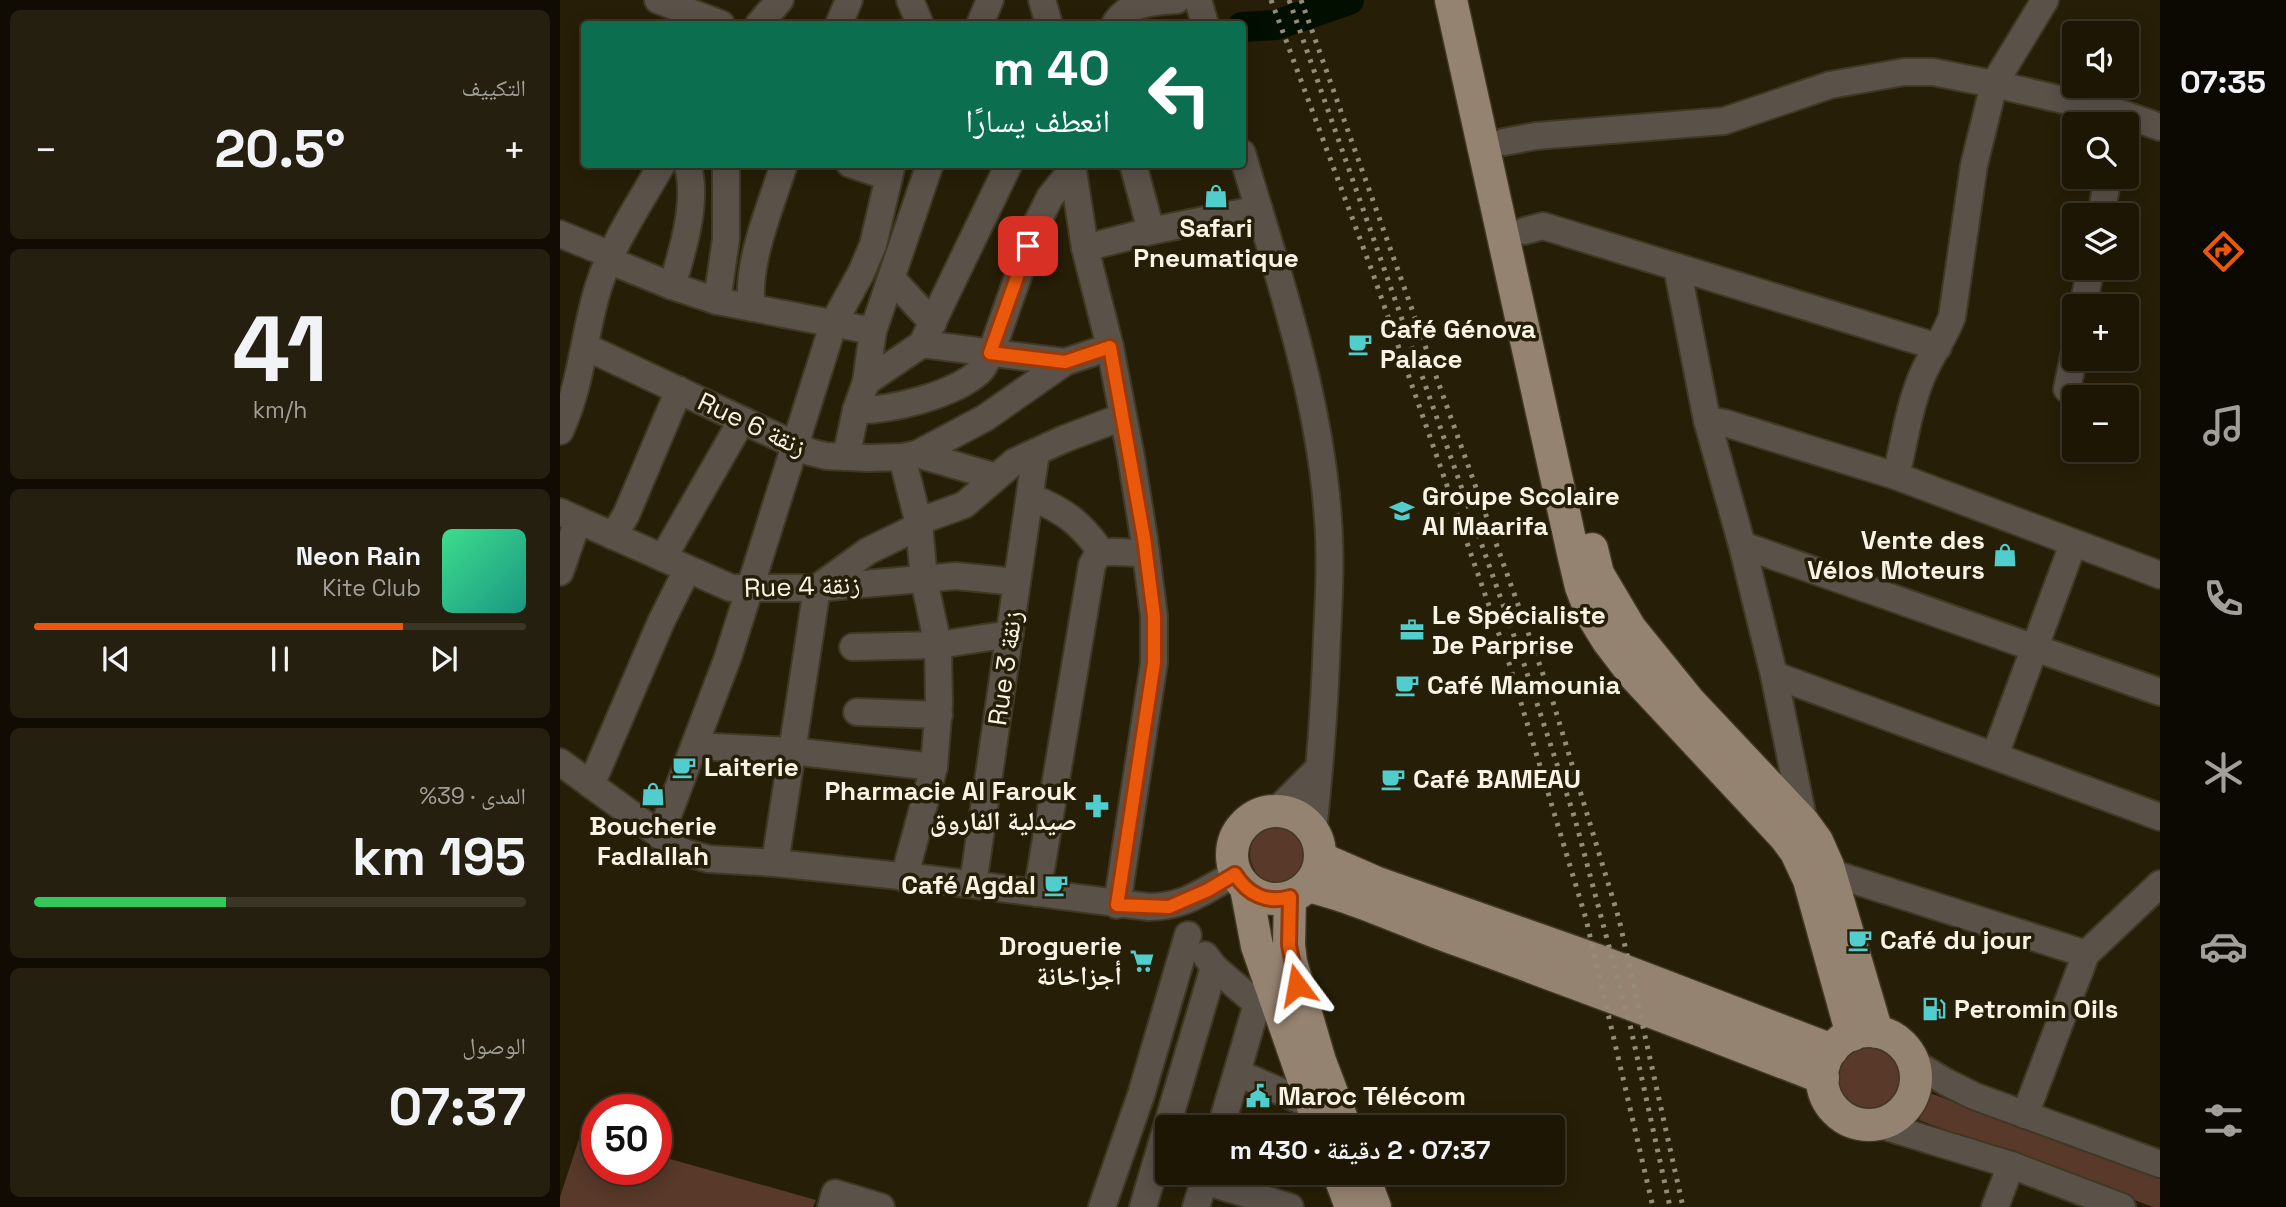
<!DOCTYPE html>
<html lang="ar">
<meta charset="utf-8">
<style>
body{margin:0;font-family:"Space Grotesk","Noto Naskh Arabic",sans-serif;background:#251f0f;color:#f1f3f6;direction:rtl;height:100vh;display:flex;flex-direction:column;font-size:26px;white-space:nowrap}
*{box-sizing:border-box;margin:0}
p{font-size:23px;color:#a09f9a}
.icon{flex:none;width:38px;height:38px;fill:none;stroke:currentColor;stroke-width:2;stroke-linecap:round;stroke-linejoin:round}
.map{position:relative;flex:1;overflow:hidden;direction:ltr}
.drawer{display:flex;flex-direction:column;gap:10px;padding:10px;background:#100c03;width:560px}
.drawer>*{flex:none}
.hud{position:absolute;left:21px;top:21px;width:665px;height:147px;border-radius:7px;box-shadow:0 4px 18px #0003,0 0 0 2px #3b3527;direction:rtl;background:#0b6e4f;color:#fff;overflow:hidden}
.controls{position:absolute;left:1502px;top:21px;display:grid;gap:14px}
.controls a{display:grid;place-items:center;width:77px;height:77px;border-radius:7px;background:#1d1605;box-shadow:0 4px 18px #0003,0 0 0 2px #3b3527;font-size:35px}
.speed{position:absolute;left:21px;top:1094px;display:flex;gap:14px;font-size:35px;font-weight:700;text-align:center}
.speed>*{display:grid;place-content:center;width:91px;height:91px;border-radius:50%;background:#1d1605;box-shadow:0 4px 18px #0003,0 0 0 2px #3b3527;line-height:1}
.speed .limit{border:10px solid #d22;background:#fff;color:#111}
.pin{position:absolute;display:grid;place-items:center;width:60px;height:60px;color:#fff;margin:-30px;border-radius:14px;box-shadow:0 4px 10px #0006}
.me{position:absolute;width:77px;margin:-38px;rotate:347deg;stroke-linejoin:round;filter:drop-shadow(0 0 5px #0008)}
.turn{display:flex;align-items:center;gap:24px;height:147px;padding:0 21px;font-size:32px}
.turn .icon{width:91px;height:91px;stroke-width:2.5}
.turn b{display:block;font-size:49px;line-height:60px}
.big{font-size:52px;font-weight:600;line-height:1.1}
.drawer .card{flex:1;display:flex;flex-direction:column;justify-content:center;gap:10px;min-width:0;padding:0 24px;border-radius:10px;background:#251f0f}
.drawer .dial{align-items:center;gap:0}
.dial b{font-size:91px;line-height:1}
.song{display:flex;align-items:center;gap:21px}
.cover{width:84px;height:84px;border-radius:10px;background:linear-gradient(135deg,hsl(150 70% 55%),hsl(170 70% 35%))}
.played{height:7px;border-radius:4px;background:linear-gradient(90deg,#ea580c 75%,#3b3527 75%)}
.keys{display:flex;justify-content:space-around;direction:ltr}
.heat{display:flex;justify-content:space-between;align-items:center;font-size:38px;direction:ltr}
.charge{height:10px;border-radius:5px;background:linear-gradient(90deg,#34c759 39%,#3b3527 0)}
.trip{position:absolute;left:595px;top:1115px;width:410px;height:70px;border-radius:7px;background:#1d1605;box-shadow:0 4px 18px #0003,0 0 0 2px #3b3527;font-weight:600;line-height:70px;text-align:center;direction:rtl}
main{display:flex;flex:1;min-height:0}
.menu{display:flex;flex-direction:column;width:126px;justify-content:space-around;align-items:center;background:#0c0902;color:#a09f9a}
.menu .icon{width:49px;height:49px}
.menu .active{color:#ea580c}
.menu b{font-size:32px;color:#f1f3f6}
.map>svg:first-child{display:block}
.green{fill:#58392a}
.lines{fill:none;stroke-linecap:round;stroke-linejoin:round}
.river{stroke:#020e00;stroke-width:30}
.minor-casing{stroke:#403822;stroke-width:30}
.major-casing{stroke:#403822;stroke-width:35}
.minor{stroke:#5a5149;stroke-width:26}
.major{stroke:#958371;stroke-width:32}
.rail{stroke:#938c79;stroke-width:5;stroke-dasharray:3.5 7;stroke-linecap:butt}
.route-casing{stroke:#983908;stroke-width:18}
.route{stroke:#ea580c;stroke-width:12}
.labels{text-anchor:middle;dominant-baseline:central;stroke-width:7;stroke-linejoin:round;paint-order:stroke}
.poi-label{font-size:26px;font-weight:bold;fill:#f8f3e4;stroke:#271e07;text-anchor:start}
.street-label{font-size:26px;fill:#f8f3e4;stroke:#271e07}
</style>
<main>
<nav class="menu">
<b>07:35</b>
<svg class="icon active" aria-label="directions" viewBox="0 0 24 24"><path d="M12 3l9 9-9 9-9-9zM9 14v-3h6M13 9l2 2-2 2"/></svg>
<svg class="icon" aria-label="music" viewBox="0 0 24 24"><path d="M9 18V5l10-2v13"/><circle cx="6" cy="18" r="3"/><circle cx="16" cy="16" r="3"/></svg>
<svg class="icon" aria-label="phone" viewBox="0 0 24 24"><path d="M5 4h4l2 5-3 2q2 4 5 5l2-3 5 2v4C11 20 4 13 5 4z"/></svg>
<svg class="icon" aria-label="climate" viewBox="0 0 24 24"><path d="M12 3v18M4 7l16 10M4 17L20 7"/></svg>
<svg class="icon" aria-label="car" viewBox="0 0 24 24"><path d="M5 17H2v-5l4-1 3-4h7l3 4 3 1v5h-3M9 17h6M6 11h13"/><circle cx="7" cy="17" r="2"/><circle cx="17" cy="17" r="2"/></svg>
<svg class="icon" aria-label="filters" viewBox="0 0 24 24"><path d="M4 7h16M4 17h16"/><circle cx="9" cy="7" r="2"/><circle cx="15" cy="17" r="2"/></svg>
</nav>
<div class="map">
<svg width="1600" height="1207" viewBox="0 0 1600 1207">
<rect width="100%" height="100%" fill="#271e07"/>
<g class="green">
<circle cx="721" cy="854" r="31"/>
<circle cx="1308" cy="1078" r="34"/>
<polygon points="1370,1093 1600,1179 1600,1207 1593,1207 1359,1120"/>
<polygon points="21,1133 37,1138 37,1169 96,1169 96,1155 256,1200 253,1207 0,1207 0,1197"/>
</g>
<g class="lines">
<polyline class="river" points="682,27 716,25 789,0"/>
<g class="minor-casing">
<g id="minor">
<polyline points="98,0 161,24"/>
<polyline points="350,0 360,24"/>
<polyline points="482,0 489,24"/>
<polyline points="638,0 645,24"/>
<polyline points="199,24 220,0"/>
<polyline points="279,24 289,0"/>
<polyline points="420,24 430,0"/>
<path d="M555,24C568,2 594,2 617,0"/>
<polyline points="944,142 976,136 1164,121 1270,85 1344,72 1373,72 1434,84 1560,113 1600,127"/>
<path d="M682,153C717,271 760,396 768,519C771,558 769,597 767,636C765,701 760,766 753,831"/>
<polyline points="290,164 329,177"/>
<polyline points="512,164 525,248 550,347 571,457 584,538 594,616 594,663 557,905"/>
<polyline points="573,164 591,231 699,209"/>
<polyline points="1541,215 1548,177"/>
<polyline points="964,231 983,226 1378,347"/>
<polyline points="0,234 51,255"/>
<polyline points="525,248 591,231"/>
<polyline points="48,260 112,286 157,301 313,331"/>
<polyline points="1117,267 1147,420"/>
<polyline points="332,279 373,323"/>
<path d="M112,286C122,253 139,199 127,164"/>
<polyline points="157,301 166,239 166,164"/>
<polyline points="1523,306 1531,268"/>
<path d="M192,308C185,265 211,206 224,164"/>
<polyline points="362,344 505,362"/>
<polyline points="26,347 250,452 266,456 309,458 342,457 357,454 425,418 505,362 550,347"/>
<polyline points="306,382 362,344 449,164"/>
<polyline points="1507,389 1514,355"/>
<path d="M296,410C331,411 393,395 419,372C425,367 427,359 431,353L477,223L490,197L512,170"/>
<path d="M0,431C23,381 23,335 39,285C53,242 80,203 102,164"/>
<polyline points="357,454 436,477"/>
<polyline points="286,457 296,410 306,382 313,331 370,164"/>
<polyline points="342,457 359,524 364,580 378,645 379,704 374,767 344,878"/>
<path d="M1336,476C1344,443 1349,407 1362,376C1371,355 1384,338 1392,317L1414,165L1434,84L1485,0"/>
<path d="M470,497C504,510 521,523 542,553"/>
<polyline points="0,512 171,588 257,588 396,576 457,582"/>
<polyline points="53,536 66,515 119,390"/>
<polyline points="1182,545 1600,692"/>
<polyline points="103,558 182,420"/>
<polyline points="0,572 18,520"/>
<polyline points="293,647 378,645 450,634"/>
<polyline points="1214,675 1600,817"/>
<polyline points="297,712 379,715"/>
<polyline points="135,746 231,751 374,767"/>
<polyline points="1435,755 1513,544"/>
<path d="M0,762L123,852L149,859L215,863L369,879L589,907C628,906 642,891 675,874"/>
<polyline points="31,785 101,622 127,570"/>
<polyline points="716,811 759,768"/>
<polyline points="1244,823 1214,675 1182,545 1147,420 1165,423 1336,476 1600,575"/>
<polyline points="100,836 168,657 274,322 301,273 313,245 332,164"/>
<polyline points="215,863 257,588 308,551 347,532 368,518 404,505 454,462 504,439 562,417"/>
<polyline points="1271,873 1526,954"/>
<polyline points="413,884 476,452"/>
<path d="M477,893L532,565L538,554C553,549 570,554 586,553"/>
<polyline points="645,955 654,967 697,1004"/>
<polyline points="1353,1062 1386,1082 1414,1096 1600,1164"/>
<polyline points="678,1073 751,1105"/>
<polyline points="1465,1115 1526,954 1600,884"/>
<polyline points="1317,1124 1451,1165 1562,1207"/>
<polyline points="661,1127 697,1004 710,981"/>
<polyline points="644,1181 730,1207"/>
<polyline points="271,1207 275,1193 321,1207"/>
<polyline points="542,1207 581,1095 628,935"/>
<polyline points="583,1207 654,967"/>
<polyline points="636,1207 647,1172"/>
<polyline points="1435,1207 1451,1165"/>
</g>
</g>
<g class="major-casing">
<g id="major">
<polyline points="891,0 1013,553 1021,587 1032,615 1048,641 1074,675 1225,837 1236,852 1249,880 1292,1035"/>
<polyline points="1032,549 1038,574 1070,628 1130,702 1244,823 1257,841 1268,866 1317,1032"/>
<circle cx="716" cy="855" r="44"/>
<polyline points="760,858 815,882 1034,959 1272,1050"/>
<path d="M748,886C801,899 851,924 903,942C1024,986 1143,1031 1263,1078"/>
<polyline points="686,888 697,946 760,1127"/>
<polyline points="730,897 729,945 731,962 760,1061 785,1127"/>
<circle cx="1309" cy="1078" r="47"/>
<polyline points="778,1172 791,1207"/>
<polyline points="802,1172 815,1207"/>
</g>
</g>
<use href="#minor" class="minor"/>
<use href="#major" class="major"/>
<g class="rail">
<polyline points="711,0 812,271 949,663 1026,919 1093,1207"/>
<polyline points="729,0 964,664 1015,819 1071,1029 1110,1207"/>
<polyline points="741,0 993,702 1059,919 1123,1207"/>
</g>
</g>
<g class="lines">
<g class="route-casing">
<path id="route" d="M468,246L430,353L505,362L550,347L584,538L594,616V663L557,905L609,907L648,890L675,874C687,894 707,904 730,897L729,945L737,985"/>
</g>
<use href="#route" class="route"/>
</g>
<defs>
<g id="shop-bare" transform="scale(1.89)"><path d="M-5-2.5h2.3a2.7 3.5 0 0 1 5.4 0H5L5.5 6h-11ZM-1.5-2.5h3a1.5 2.3 0 0 0-3 0Z" fill="#52cdce" stroke="#271e07" stroke-width="2.5" paint-order="stroke"/></g>
<g id="cafe-bare" transform="scale(1.89)"><path d="M-5.5-4.5H6V0H3Q3 3.5 0 3.5H-2.5Q-5.5 3.5-5.5 0ZM3-3.2v2h1.7v-2ZM-6 4.5H4V6H-6Z" fill="#52cdce" stroke="#271e07" stroke-width="2.5" paint-order="stroke"/></g>
<g id="school-bare" transform="scale(1.89)"><path d="M0-5L7-2L0 1L-7-2ZM-4 1L0 2.5L4 1V4Q0 6-4 4Z" fill="#52cdce" stroke="#271e07" stroke-width="2.5" paint-order="stroke"/></g>
<g id="office-bare" transform="scale(1.89)"><path d="M-6-3h4V-5.5h4V-3h4V5H-6ZM-1-4.5V-3h2v-1.5ZM-6 0V1H6V0Z" fill="#52cdce" stroke="#271e07" stroke-width="2.5" paint-order="stroke"/></g>
<g id="pharmacy-bare" transform="scale(1.89)"><path d="M-2-6h4v4h4v4h-4v4h-4v-4h-4v-4h4Z" fill="#52cdce" stroke="#271e07" stroke-width="2.5" paint-order="stroke"/></g>
<g id="supermarket-bare" transform="scale(1.89)"><path d="M-6-5.5h2.5l.6 2H6L4.5 2H-2.5L-4.4-4H-6ZM-1.5 3.2a1.3 1.3 0 1 0 .1 0ZM3 3.2a1.3 1.3 0 1 0 .1 0Z" fill="#52cdce" stroke="#271e07" stroke-width="2.5" paint-order="stroke"/></g>
<g id="fuel-bare" transform="scale(1.89)"><path d="M-5.5-6h7V0h2V4h1.3V-2.5L3-4.5l.8-.8L6-3V5H2.5V1h-1V6h-7ZM-4.2-4.7v3.2H.2V-4.7Z" fill="#52cdce" stroke="#271e07" stroke-width="2.5" paint-order="stroke"/></g>
<g id="civic-bare" transform="scale(1.89)"><path d="M-.6-6.5H3V-4.5H.6V-3L4-1V1h2V6H-6V1h2V-1L-.6-3ZM-1.2 2.5V6h2.4V2.5Z" fill="#52cdce" stroke="#271e07" stroke-width="2.5" paint-order="stroke"/></g>
</defs>
<g fill-rule="evenodd">
<use href="#shop-bare" x="656" y="196"/>
<use href="#cafe-bare" x="800" y="344"/>
<use href="#school-bare" x="842" y="511"/>
<use href="#shop-bare" x="1445" y="555"/>
<use href="#office-bare" x="852" y="630"/>
<use href="#cafe-bare" x="847" y="685"/>
<use href="#cafe-bare" x="124" y="767"/>
<use href="#cafe-bare" x="833" y="779"/>
<use href="#shop-bare" x="93" y="794"/>
<use href="#pharmacy-bare" x="537" y="806"/>
<use href="#cafe-bare" x="496" y="885"/>
<use href="#cafe-bare" x="1300" y="940"/>
<use href="#supermarket-bare" x="582" y="961"/>
<use href="#fuel-bare" x="1374" y="1009"/>
<use href="#civic-bare" x="698" y="1096"/>
</g>
<g class="labels">
<g class="poi-label">
<text x="656" y="228" text-anchor="middle">Safari<tspan x="656" dy="30">Pneumatique</tspan></text>
<text x="820" y="329">Café Génova<tspan x="820" dy="30">Palace</tspan></text>
<text x="862" y="496">Groupe Scolaire<tspan x="862" dy="30">Al Maarifa</tspan></text>
<text x="1425" y="540" text-anchor="end">Vente des<tspan x="1425" dy="30">Vélos Moteurs</tspan></text>
<text x="872" y="615">Le Spécialiste<tspan x="872" dy="30">De Parprise</tspan></text>
<text x="867" y="685">Café Mamounia</text>
<text x="144" y="767">Laiterie</text>
<text x="853" y="779">Café BAMEAU</text>
<text x="517" y="791" text-anchor="end">Pharmacie Al Farouk<tspan x="517" dy="30">صيدلية الفاروق</tspan></text>
<text x="93" y="826" text-anchor="middle">Boucherie<tspan x="93" dy="30">Fadlallah</tspan></text>
<text x="476" y="885" text-anchor="end">Café Agdal</text>
<text x="1320" y="940">Café du jour</text>
<text x="562" y="946" text-anchor="end">Droguerie<tspan x="562" dy="30">أجزاخانة</tspan></text>
<text x="1394" y="1009">Petromin Oils</text>
<text x="718" y="1096">Maroc Télécom</text>
</g>
<g class="street-label">
<text transform="translate(192 424) rotate(25)">Rue 6 زنقة</text>
<text transform="translate(242 586) rotate(-2)">Rue 4 زنقة</text>
<text transform="translate(445 668) rotate(-82)">Rue 3 زنقة</text>
</g>
</g>
</svg>
<div class="controls">
<a><svg class="icon" aria-label="sound" viewBox="0 0 24 24"><path d="M4 9h4l5-4v14l-5-4H4zM17 9q2 3 0 6"/></svg></a>
<a><svg class="icon" aria-label="search" viewBox="0 0 24 24"><circle cx="10" cy="10" r="6"/><path d="M15 15l6 6"/></svg></a>
<a><svg class="icon" aria-label="layers" viewBox="0 0 24 24"><path d="M12 4l9 5-9 5-9-5zM3 14l9 5 9-5"/></svg></a>
<a>+</a>
<a>−</a>
</div>
<div class="speed"><div class="limit">50</div></div>
<div class="pin" style="left:468px;top:246px;background:#d93025"><svg class="icon" aria-label="arrive" viewBox="0 0 24 24"><path d="M6 21V4h12l-3 4 3 4H6"/></svg></div>
<svg class="me" style="left:737px;top:985px" viewBox="-20 -20 40 40"><path d="M0-17L14 15 0 8-14 15z" fill="#ea580c" stroke="#fff" stroke-width="4"/></svg>
<div class="trip">07:37 · 2 دقيقة · 430 m</div>
<div class="hud">
<div class="turn"><svg class="icon" aria-label="left" viewBox="0 0 24 24"><path d="M17 20v-9H6M10 6l-5 5 5 5"/></svg><div><b>40 m</b>انعطف يسارًا</div></div>
</div>
</div>
<section class="drawer">
<div class="card"><p>التكييف</p>
<div class="heat"><a>−</a><b class="big">20.5°</b><a>+</a></div>
</div>
<div class="card dial"><b>41</b><p>km/h</p></div>
<div class="card">
<div class="song"><i class="cover"></i><div><b>Neon Rain</b><p>Kite Club</p></div></div>
<div class="played"></div>
<div class="keys"><svg class="icon" aria-label="previous" viewBox="0 0 24 24"><path d="M18 5L8 12l10 7zM5 5v14"/></svg><svg class="icon" aria-label="pause" viewBox="0 0 24 24"><path d="M8 5v14M16 5v14"/></svg><svg class="icon" aria-label="next" viewBox="0 0 24 24"><path d="M6 5l10 7-10 7zM19 5v14"/></svg></div>
</div>
<div class="card"><p>المدى · 39%</p><b class="big">195 km</b><div class="charge"></div></div>
<div class="card"><p>الوصول</p><b class="big">07:37</b></div>
</section>
</main>
